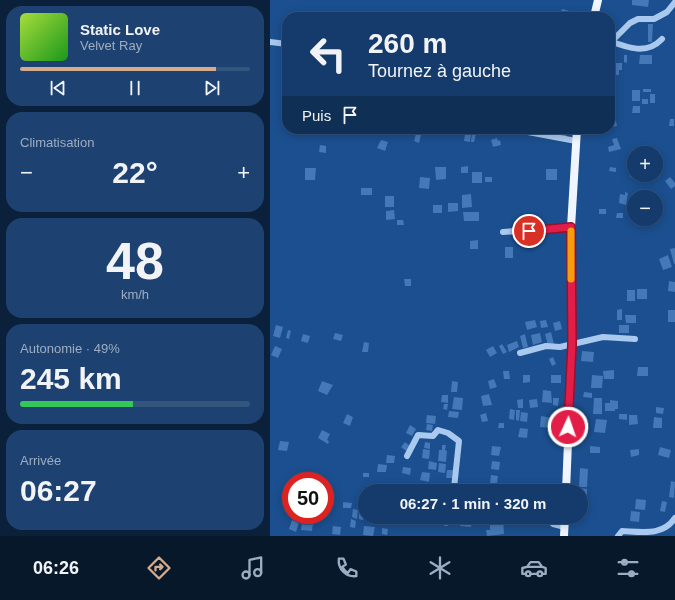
<!DOCTYPE html>
<html lang="fr">
<meta charset="utf-8">
<style>
body{margin:0;font-family:Helvetica,sans-serif;background:#1d4271;color:#f1f3f6;height:100vh;display:flex;flex-direction:column;font-size:15px;white-space:nowrap}
*{box-sizing:border-box;margin:0}
p{font-size:13px;color:#9dadc1}
.icon{flex:none;width:22px;height:22px;fill:none;stroke:currentColor;stroke-width:2;stroke-linecap:round;stroke-linejoin:round}
.map{position:relative;flex:1;overflow:hidden}
.side{display:flex;flex-direction:column;gap:6px;padding:6px;background:#0b203b;width:270px}
.side>*{flex:none}
.top-card{position:absolute;left:12px;top:12px;width:333px;height:122px;border-radius:16px;box-shadow:0 2px 10px #0003,0 0 0 1px #33557e;background:#143b6b;color:#f1f3f6;overflow:hidden}
.fabs{position:absolute;left:357px;top:146px;display:grid;gap:8px}
.fabs a{display:grid;place-items:center;width:36px;height:36px;border-radius:50%;background:#143b6b;box-shadow:0 2px 10px #0003,0 0 0 1px #33557e;font-size:20px}
.speed{position:absolute;left:12px;top:472px;display:flex;gap:8px;font-size:20px;font-weight:700;text-align:center}
.speed>*{display:grid;place-content:center;width:52px;height:52px;border-radius:50%;background:#143b6b;box-shadow:0 2px 10px #0003,0 0 0 1px #33557e;line-height:1}
.speed .limit{border:6px solid #d22;background:#fff;color:#111}
.pin{position:absolute;display:grid;place-items:center;width:34px;height:34px;color:#fff;margin:-17px;border:2px solid #fff;border-radius:50%;box-shadow:0 1px 4px #0007}
.me{position:absolute;width:44px;margin:-22px;rotate:3deg;stroke-linejoin:round;filter:drop-shadow(0 0 3px #0008)}
.turn{display:flex;align-items:center;gap:14px;height:84px;padding:0 20px;font-size:18px}
.turn .icon{width:52px;height:52px;stroke-width:2.5}
.turn b{display:block;font-size:28px;line-height:34px}
.then{display:flex;align-items:center;height:38px;padding:0 20px;background:#0003;gap:8px;font-size:15px}
.big{font-size:30px;font-weight:700;line-height:1.1}
.side .card{flex:1;display:flex;flex-direction:column;justify-content:center;gap:6px;min-width:0;padding:0 14px;border-radius:16px;background:#1d4271}
.side .dial{align-items:center;gap:0}
.dial b{font-size:52px;line-height:1}
.song{display:flex;align-items:center;gap:12px}
.cover{width:48px;height:48px;border-radius:6px;background:linear-gradient(135deg,hsl(80 70% 55%),hsl(120 70% 35%))}
.played{height:4px;border-radius:2px;background:linear-gradient(90deg,#d6ab8b 85%,#33557e 85%)}
.keys{display:flex;justify-content:space-around;direction:ltr}
.heat{display:flex;justify-content:space-between;align-items:center;font-size:22px;direction:ltr}
.charge{height:6px;border-radius:3px;background:linear-gradient(90deg,#34c759 49%,#33557e 0)}
.trip{position:absolute;left:88px;top:484px;width:230px;height:40px;border-radius:20px;background:#143b6b;box-shadow:0 2px 10px #0003,0 0 0 1px #33557e;font-weight:700;line-height:40px;text-align:center}
.tab-bar{display:flex;height:64px;justify-content:space-around;align-items:center;background:#08182b;color:#9dadc1}
.tab-bar .icon{width:28px;height:28px}
.tab-bar .current{color:#d6ab8b}
.tab-bar b{font-size:18px;color:#f1f3f6}
main{display:flex;flex:1;min-height:0}
.map>svg:first-child{display:block}
.building{fill:#4478b7}
.lines{fill:none;stroke-linecap:round;stroke-linejoin:round}
.minor{stroke:#a9c9ee;stroke-width:6}
.major{stroke:#f0f6ff;stroke-width:8}
.route-casing{stroke:#92132f;stroke-width:10}
.route{stroke:#e11d48;stroke-width:7}
.slow{stroke:#f59e0b;stroke-width:7}
</style>
<main>
<section class="side">
<div class="card">
<div class="song"><i class="cover"></i><div><b>Static Love</b><p>Velvet Ray</p></div></div>
<div class="played"></div>
<div class="keys"><svg class="icon" aria-label="previous" viewBox="0 0 24 24"><path d="M18 5L8 12l10 7zM5 5v14"/></svg><svg class="icon" aria-label="pause" viewBox="0 0 24 24"><path d="M8 5v14M16 5v14"/></svg><svg class="icon" aria-label="next" viewBox="0 0 24 24"><path d="M6 5l10 7-10 7zM19 5v14"/></svg></div>
</div>
<div class="card"><p>Climatisation</p>
<div class="heat"><a>−</a><b class="big">22°</b><a>+</a></div>
</div>
<div class="card dial"><b>48</b><p>km/h</p></div>
<div class="card"><p>Autonomie · 49%</p><b class="big">245 km</b><div class="charge"></div></div>
<div class="card"><p>Arrivée</p><b class="big">06:27</b></div>
</section>
<div class="map">
<svg width="405" height="536" viewBox="0 0 405 536">
<rect width="100%" height="100%" fill="#1b4f8f"/>
<g class="building">
<polygon points="362,0 379,0 378,7 362,5"/>
<polygon points="292,9 314,15 313,17 305,17 291,13"/>
<polygon points="378,24 383,24 382,42 378,42"/>
<polygon points="354,55 357,55 357,63 354,62"/>
<polygon points="370,55 382,55 382,64 369,64"/>
<polygon points="344,63 352,63 352,70 349,70 349,75 340,75 340,68 344,68"/>
<rect x="373" y="89" width="8" height="3"/>
<rect x="362" y="90" width="8" height="11"/>
<rect x="380" y="94" width="5" height="9"/>
<rect x="372" y="99" width="6" height="5"/>
<polygon points="363,106 370,106 370,113 362,113"/>
<polygon points="345,116 347,126 340,127 340,117"/>
<polygon points="400,119 404,119 404,126 399,126"/>
<polygon points="291,129 298,129 296,137 289,135"/>
<polygon points="202,133 206,134 204,142 201,142"/>
<polygon points="146,134 151,135 149,143 144,141"/>
<polygon points="195,134 201,135 200,142 194,141"/>
<polygon points="227,138 228,141 230,140 231,145 223,147 221,140"/>
<polygon points="347,138 351,149 339,152 338,147 344,145 342,139"/>
<polygon points="111,140 118,142 115,151 107,148"/>
<polygon points="50,145 56,146 56,153 49,152"/>
<polygon points="362,164 364,164 364,175 367,175 366,178 360,177"/>
<polygon points="198,166 198,173 191,173 191,167"/>
<polygon points="165,167 176,167 176,179 166,180"/>
<polygon points="340,167 346,168 346,172 339,171"/>
<polygon points="35,168 46,168 45,180 35,180"/>
<rect x="276" y="169" width="11" height="11"/>
<rect x="202" y="172" width="10" height="11"/>
<polygon points="150,177 160,178 159,189 149,188"/>
<rect x="215" y="177" width="7" height="5"/>
<polygon points="400,177 405,183 405,186 401,189 395,181"/>
<rect x="91" y="188" width="11" height="7"/>
<polygon points="355,192 358,193 356,205 349,203 350,194 355,195"/>
<polygon points="201,194 202,207 192,208 192,195"/>
<rect x="115" y="196" width="9" height="11"/>
<polygon points="178,203 188,203 188,211 178,212"/>
<rect x="163" y="205" width="9" height="8"/>
<rect x="329" y="209" width="7" height="5"/>
<polygon points="124,210 125,219 116,220 116,211"/>
<polygon points="193,212 209,212 209,221 194,221"/>
<polygon points="347,213 353,213 353,218 346,218"/>
<polygon points="127,220 133,220 134,225 127,225"/>
<polygon points="208,240 208,249 200,249 200,241"/>
<rect x="235" y="247" width="8" height="11"/>
<polygon points="405,248 405,264 404,264 400,249"/>
<polygon points="398,255 402,267 393,270 389,259"/>
<polygon points="134,279 141,279 141,286 135,286"/>
<polygon points="399,281 405,282 405,292 398,291"/>
<rect x="367" y="289" width="10" height="10"/>
<rect x="357" y="290" width="8" height="11"/>
<polygon points="352,309 352,320 347,320 347,310"/>
<rect x="398" y="310" width="7" height="12"/>
<polygon points="355,315 366,315 366,323 356,323"/>
<polygon points="265,320 267,327 257,330 255,322"/>
<polygon points="276,320 278,327 271,328 270,321"/>
<polygon points="290,321 292,329 285,331 283,323"/>
<polygon points="6,325 13,327 10,338 3,336"/>
<rect x="349" y="325" width="10" height="8"/>
<polygon points="18,330 21,331 19,339 16,338"/>
<polygon points="281,332 284,344 278,346 275,334"/>
<polygon points="65,333 73,335 71,341 63,339"/>
<polygon points="270,333 272,342 263,345 261,335"/>
<polygon points="33,334 40,336 38,343 31,341"/>
<polygon points="255,334 258,347 253,348 250,336"/>
<polygon points="247,341 249,347 239,352 237,345"/>
<polygon points="94,342 99,343 98,352 92,352"/>
<polygon points="232,344 237,352 233,354 229,346"/>
<polygon points="5,346 12,349 8,358 1,355"/>
<polygon points="223,346 227,353 220,357 216,350"/>
<polygon points="312,351 324,352 323,362 311,361"/>
<polygon points="283,357 286,364 282,366 279,359"/>
<polygon points="368,367 378,367 378,376 367,376"/>
<polygon points="344,370 344,379 334,379 333,371"/>
<polygon points="233,371 239,371 240,379 234,379"/>
<polygon points="253,375 260,375 260,382 253,383"/>
<rect x="281" y="375" width="10" height="8"/>
<polygon points="322,375 333,376 332,388 321,388"/>
<polygon points="224,379 227,387 220,389 218,381"/>
<polygon points="52,381 63,385 57,395 48,391"/>
<polygon points="182,381 188,382 187,392 181,392"/>
<polygon points="273,390 281,391 282,403 272,402"/>
<polygon points="314,392 322,393 322,398 313,397"/>
<polygon points="219,394 222,405 213,406 211,396"/>
<polygon points="172,395 178,395 178,403 171,402"/>
<polygon points="184,397 193,398 192,410 182,409"/>
<polygon points="283,398 289,398 288,406 283,405"/>
<polygon points="324,398 332,398 332,414 323,414"/>
<polygon points="253,399 253,408 248,408 247,400"/>
<polygon points="267,399 268,407 260,408 259,400"/>
<polygon points="340,400 348,401 348,409 345,409 345,411 335,411 335,403 340,403"/>
<polygon points="174,404 178,404 177,410 173,409"/>
<polygon points="386,407 394,408 393,414 386,413"/>
<polygon points="240,409 245,410 244,420 239,419"/>
<polygon points="246,410 250,410 249,421 246,420"/>
<polygon points="179,411 189,412 188,418 178,417"/>
<polygon points="251,412 258,413 257,422 250,421"/>
<polygon points="216,413 218,421 212,422 210,415"/>
<polygon points="77,414 83,417 80,426 73,423"/>
<polygon points="349,414 357,414 357,420 349,419"/>
<polygon points="157,415 166,416 165,424 156,423"/>
<polygon points="359,415 367,415 368,424 359,425"/>
<polygon points="271,416 282,418 281,428 270,427"/>
<polygon points="384,417 392,418 392,428 383,428"/>
<polygon points="326,419 337,420 335,433 324,432"/>
<polygon points="229,423 234,423 234,428 228,428"/>
<polygon points="157,424 163,425 162,431 156,430"/>
<polygon points="140,425 146,429 142,436 136,433"/>
<polygon points="250,428 258,429 257,438 248,437"/>
<polygon points="52,430 60,434 57,440 59,441 58,444 48,438"/>
<polygon points="10,441 19,442 17,451 8,450"/>
<polygon points="135,442 140,446 136,451 131,447"/>
<polygon points="155,442 160,443 160,449 154,448"/>
<polygon points="172,445 176,445 175,450 177,451 176,462 168,461 169,450 172,450"/>
<polygon points="222,446 231,447 229,456 221,455"/>
<polygon points="320,446 330,447 330,453 320,453"/>
<polygon points="390,447 401,450 399,458 388,455"/>
<polygon points="153,449 160,450 159,459 152,458"/>
<polygon points="369,449 369,455 361,457 360,450"/>
<polygon points="117,455 125,456 124,463 116,463"/>
<polygon points="159,461 167,463 166,470 158,469"/>
<polygon points="222,461 230,462 229,470 221,469"/>
<polygon points="169,463 176,464 175,473 168,472"/>
<polygon points="108,464 117,465 116,472 107,472"/>
<polygon points="133,467 141,468 140,475 132,473"/>
<polygon points="310,468 318,469 317,487 309,487"/>
<polygon points="177,470 183,470 182,478 176,478"/>
<polygon points="152,472 160,473 159,482 150,480"/>
<rect x="93" y="473" width="6" height="4"/>
<polygon points="221,475 228,476 227,484 220,483"/>
<polygon points="401,481 405,482 404,498 399,497"/>
<polygon points="169,484 177,485 177,490 169,489"/>
<polygon points="109,485 118,486 118,491 109,491"/>
<polygon points="130,485 138,486 138,491 129,491"/>
<polygon points="309,488 317,489 317,510 311,510 311,491 309,491"/>
<polygon points="366,499 376,500 375,510 365,509"/>
<polygon points="392,501 397,502 395,512 390,511"/>
<polygon points="73,502 82,503 81,508 73,508"/>
<polygon points="83,509 88,510 87,519 82,517"/>
<polygon points="89,509 93,510 93,520 89,519"/>
<polygon points="361,511 370,512 369,522 360,521"/>
<polygon points="217,517 233,518 234,534 217,536 216,530 220,530 220,520 217,520"/>
<polygon points="164,518 170,519 170,525 163,524"/>
<polygon points="175,518 179,519 178,526 174,526"/>
<polygon points="191,518 202,519 201,527 190,526"/>
<polygon points="81,519 86,521 85,528 80,527"/>
<polygon points="22,520 29,522 26,532 19,529"/>
<polygon points="32,522 43,523 42,531 31,530"/>
<polygon points="63,526 71,527 70,535 62,534"/>
<polygon points="94,526 105,527 103,536 93,535"/>
<polygon points="112,528 118,529 117,535 112,534"/>
</g>
<g class="lines">
<g class="minor">
<polyline points="340,38 345,38 360,23 368,19 384,19 397,12 405,2"/>
<path d="M340,41C358,48 377,55 392,39"/>
<polyline points="0,42 17,44"/>
<polyline points="242,129 306,141"/>
<polyline points="233,232 301,227"/>
<polyline points="250,353 276,346 290,347 333,337 365,339"/>
<polyline points="137,456 148,435 163,436 168,430 178,433 189,441 184,488"/>
<polyline points="184,491 184,488 211,491"/>
<polyline points="276,517 283,524 295,527"/>
<path d="M348,536L352,531C373,532 393,536 405,518"/>
</g>
<g class="major">
<polyline points="324,17 328,0"/>
<polyline points="296,491 302,344 301,227 307,129"/>
<polyline points="294,536 295,517"/>
</g>
</g>
<g class="lines">
<g class="route-casing">
<polyline id="route" points="259,231 301,227 302,344 298,427"/>
</g>
<use href="#route" class="route"/>
<polyline class="slow" points="301,279 301,231"/>
</g>
</svg>
<div class="fabs">
<a>+</a>
<a>−</a>
</div>
<div class="speed"><div class="limit">50</div></div>
<div class="pin" style="left:259px;top:231px;background:#d93025"><svg class="icon" aria-label="arrive" viewBox="0 0 24 24"><path d="M6 21V4h12l-3 4 3 4H6"/></svg></div>
<svg class="me" style="left:298px;top:427px" viewBox="-20 -20 40 40"><circle r="17" fill="#e11d48" stroke="#fff" stroke-width="3"/><path d="M0-11L8 9 0 5-8 9z" fill="#fff"/></svg>
<div class="trip">06:27 · 1 min · 320 m</div>
<div class="top-card">
<div class="turn"><svg class="icon" aria-label="left" viewBox="0 0 24 24"><path d="M17 20v-9H6M10 6l-5 5 5 5"/></svg><div><b>260 m</b>Tournez à gauche</div></div>
<div class="then">Puis<svg class="icon" aria-label="arrive" viewBox="0 0 24 24"><path d="M6 21V4h12l-3 4 3 4H6"/></svg></div>
</div>
</div>
</main>
<nav class="tab-bar">
<b>06:26</b>
<svg class="icon current" aria-label="directions" viewBox="0 0 24 24"><path d="M12 3l9 9-9 9-9-9zM9 14v-3h6M13 9l2 2-2 2"/></svg>
<svg class="icon" aria-label="music" viewBox="0 0 24 24"><path d="M9 18V5l10-2v13"/><circle cx="6" cy="18" r="3"/><circle cx="16" cy="16" r="3"/></svg>
<svg class="icon" aria-label="phone" viewBox="0 0 24 24"><path d="M5 4h4l2 5-3 2q2 4 5 5l2-3 5 2v4C11 20 4 13 5 4z"/></svg>
<svg class="icon" aria-label="climate" viewBox="0 0 24 24"><path d="M12 3v18M4 7l16 10M4 17L20 7"/></svg>
<svg class="icon" aria-label="car" viewBox="0 0 24 24"><path d="M5 17H2v-5l4-1 3-4h7l3 4 3 1v5h-3M9 17h6M6 11h13"/><circle cx="7" cy="17" r="2"/><circle cx="17" cy="17" r="2"/></svg>
<svg class="icon" aria-label="filters" viewBox="0 0 24 24"><path d="M4 7h16M4 17h16"/><circle cx="9" cy="7" r="2"/><circle cx="15" cy="17" r="2"/></svg>
</nav>
